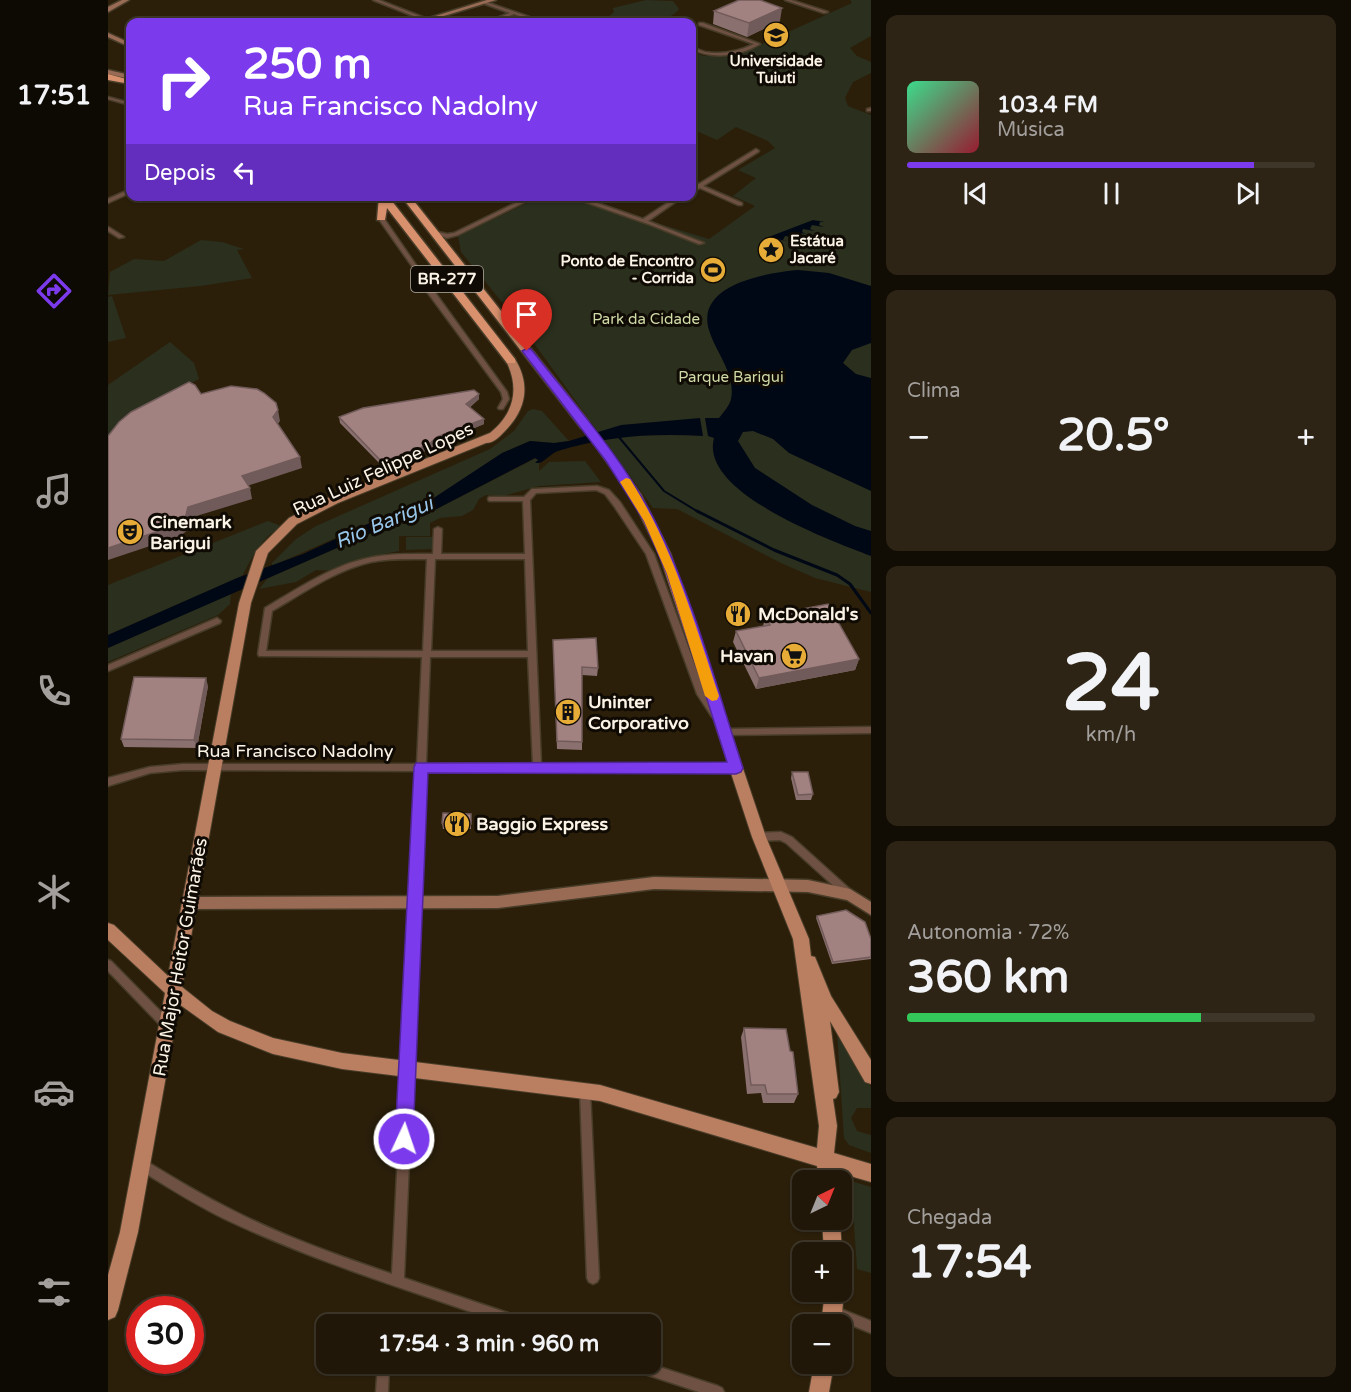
<!DOCTYPE html>
<html lang="pt">
<meta charset="utf-8">
<style>
body{margin:0;font-family:"Varela Round",sans-serif;background:#2d2416;color:#f1f3f6;height:100vh;display:flex;flex-direction:column;font-size:22px;white-space:nowrap}
*{box-sizing:border-box;margin:0}
p{font-size:20px;color:#a29f9c}
.icon{flex:none;width:33px;height:33px;fill:none;stroke:currentColor;stroke-width:2;stroke-linecap:round;stroke-linejoin:round}
.map{position:relative;flex:1;overflow:hidden}
.details{display:flex;flex-direction:column;gap:15px;padding:15px;background:#120d04;width:480px}
.details>*{flex:none}
.guide{position:absolute;left:18px;top:18px;width:570px;height:183px;border-radius:12px;box-shadow:0 2px 4px #0004,0 0 0 2px #3d3629;background:#7c3aed;color:#fff;overflow:hidden}
.needle{width:39px;rotate:43deg}
.fabs{position:absolute;left:684px;top:1170px;display:grid;gap:12px}
.fabs a{display:grid;place-items:center;width:60px;height:60px;border-radius:12px;background:#201708;box-shadow:0 2px 4px #0004,0 0 0 2px #3d3629;font-size:30px}
.speed{position:absolute;left:18px;top:1296px;display:flex;gap:12px;font-size:30px;font-weight:700;text-align:center}
.speed>*{display:grid;place-content:center;width:78px;height:78px;border-radius:50%;background:#201708;box-shadow:0 2px 4px #0004,0 0 0 2px #3d3629;line-height:1}
.speed .limit{border:9px solid #d22;background:#fff;color:#111}
.pin{position:absolute;display:grid;place-items:center;width:51px;height:51px;color:#fff;margin:-62px -26px;border-radius:50% 50% 50% 0;rotate:-45deg;box-shadow:0 0 6px #0007}
.pin .icon{rotate:45deg}
.me{position:absolute;width:66px;margin:-33px;rotate:3deg;stroke-linejoin:round;filter:drop-shadow(0 0 4px #0008)}
.turn{display:flex;align-items:center;gap:21px;height:126px;padding:0 18px;font-size:27px}
.turn .icon{width:78px;height:78px;stroke-width:2.5}
.turn b{display:block;font-size:42px;line-height:51px}
.then{display:flex;align-items:center;height:57px;padding:0 18px;background:#0003;gap:12px;font-size:22px}
.big{font-size:45px;font-weight:700;line-height:1.1}
.details .tile{flex:1;display:flex;flex-direction:column;justify-content:center;gap:9px;min-width:0;padding:0 21px;border-radius:12px;background:#2d2416}
.details .dial{align-items:center;gap:0}
.dial b{font-size:78px;line-height:1}
.song{display:flex;align-items:center;gap:18px}
.cover{width:72px;height:72px;border-radius:9px;background:linear-gradient(135deg,hsl(150 70% 55%),hsl(350 70% 35%))}
.played{height:6px;border-radius:3px;background:linear-gradient(90deg,#7c3aed 85%,#3d3629 85%)}
.keys{display:flex;justify-content:space-around;direction:ltr}
.heat{display:flex;justify-content:space-between;align-items:center;font-size:33px;direction:ltr}
.charge{height:9px;border-radius:4px;background:linear-gradient(90deg,#34c759 72%,#3d3629 0)}
.trip{position:absolute;left:208px;top:1314px;width:345px;height:60px;border-radius:12px;background:#201708;box-shadow:0 2px 4px #0004,0 0 0 2px #3d3629;font-weight:700;line-height:60px;text-align:center}
main{display:flex;flex:1;min-height:0}
.menu{display:flex;flex-direction:column;width:108px;justify-content:space-around;align-items:center;background:#0d0903;color:#a29f9c}
.menu .icon{width:42px;height:42px}
.menu .current{color:#7c3aed}
.menu b{font-size:27px;color:#f1f3f6}
.map>svg:first-child{display:block}
.green{fill:#2b2f1d}
.water{fill:#000816}
.lines{fill:none;stroke-linecap:round;stroke-linejoin:round}
.stream-far1{stroke:#000816;stroke-width:2}
.stream{stroke:#000816;stroke-width:3}
.street-casing{stroke:#483d29;stroke-width:3}
.secondary-casing{stroke:#483d29;stroke-width:3}
.primary-casing{stroke:#483d29;stroke-width:2}
.highway-casing{stroke:#483d29;stroke-width:3}
.street{fill:#6e5142;fill-rule:evenodd}
.secondary{fill:#996b54;fill-rule:evenodd}
.primary{fill:#ba7e61;fill-rule:evenodd}
.highway{fill:#d8906d;fill-rule:evenodd}
.wall{fill:#8a706e}
.shaded-wall{fill:#715b5a}
.building{fill:#a18280;stroke:#715b5a;stroke-width:1.5}
.route{fill:#7c3aed;stroke:#51269a;stroke-width:1.5}
.slow{fill:#f59e0b}
.labels{text-anchor:middle;dominant-baseline:central;stroke-width:6;stroke-linejoin:round;paint-order:stroke}
.far-poi-label{font-size:15px;font-weight:bold;fill:#fbf3e6;stroke:#0f0a03}
.far-park-label{font-size:15px;fill:#d0dba7;stroke:#0f0a03}
.shield{fill:#0f0a03;stroke:#b4ada2;stroke-width:1.5}
.shield-label{font-size:16px;font-weight:bold;fill:#fbf3e6}
.street-label{font-size:18px;fill:#fbf3e6;stroke:#0f0a03}
.poi-label{font-size:18px;font-weight:bold;fill:#fbf3e6;stroke:#0f0a03;text-anchor:start}
.water-label{font-size:20px;font-style:italic;fill:#99c7eb;stroke:#0f0a03}
</style>
<main>
<nav class="menu">
<b>17:51</b>
<svg class="icon current" aria-label="directions" viewBox="0 0 24 24"><path d="M12 3l9 9-9 9-9-9zM9 14v-3h6M13 9l2 2-2 2"/></svg>
<svg class="icon" aria-label="music" viewBox="0 0 24 24"><path d="M9 18V5l10-2v13"/><circle cx="6" cy="18" r="3"/><circle cx="16" cy="16" r="3"/></svg>
<svg class="icon" aria-label="phone" viewBox="0 0 24 24"><path d="M5 4h4l2 5-3 2q2 4 5 5l2-3 5 2v4C11 20 4 13 5 4z"/></svg>
<svg class="icon" aria-label="climate" viewBox="0 0 24 24"><path d="M12 3v18M4 7l16 10M4 17L20 7"/></svg>
<svg class="icon" aria-label="car" viewBox="0 0 24 24"><path d="M5 17H2v-5l4-1 3-4h7l3 4 3 1v5h-3M9 17h6M6 11h13"/><circle cx="7" cy="17" r="2"/><circle cx="17" cy="17" r="2"/></svg>
<svg class="icon" aria-label="filters" viewBox="0 0 24 24"><path d="M4 7h16M4 17h16"/><circle cx="9" cy="7" r="2"/><circle cx="15" cy="17" r="2"/></svg>
</nav>
<div class="map">
<svg width="763" height="1392" viewBox="0 0 763 1392">
<rect width="100%" height="100%" fill="#2b1f0a"/>
<g class="green">
<path d="M538,0L565,1L571,9C555,29 518,23 495,22L506,12L505,8Z"/>
<polygon points="742,0 763,0 763,36 742,48 749,56 763,62 763,73 745,82 737,98 740,106 763,115 763,592 707,578 673,563 569,509 545,508 415,328 353,252 350,236 432,197 460,196 601,239 647,206 625,196 648,178 630,170 667,148 660,141 628,127 609,140 584,129 584,52 596,56 628,56 744,3"/>
<polygon points="93,240 114,242 136,249 129,250 144,278 93,286 0,295 2,272 26,259 56,261"/>
<polygon points="4,296 18,338 0,342 0,297"/>
<polygon points="62,342 86,363 91,379 28,412 0,438 0,385"/>
<polygon points="425,409 434,411 461,441 446,443 422,441 405,448 315,505 277,516 164,566 164,563 188,539 208,526 382,449 406,431 420,411"/>
<polygon points="428,458 431,459 428,463 431,463 431,471 441,462 477,461 493,482 431,486 396,496 378,495 371,499 365,510 354,516 332,518 322,523 322,536 291,536 291,551 256,558 226,571 208,570 188,582 151,589 160,578 286,523 315,516"/>
<polygon points="160,521 173,526 159,537 147,552 134,576 0,635 0,585"/>
<polygon points="298,537 325,537 325,549 298,550"/>
<polygon points="123,593 122,604 110,615 0,662 0,648"/>
<polygon points="729,1032 763,1087 763,1108 749,1108 743,1118 749,1131 763,1135 763,1153 741,1145 736,1138"/>
<polygon points="743,1181 763,1187 763,1273 749,1269"/>
</g>
<g class="water">
<polygon points="705,220 717,222 712,222 711,225 716,227 704,225 702,229 707,231 695,229 694,232 698,234 686,232 685,236 689,238 677,236 675,240 680,241 658,238"/>
<path d="M690,270L721,273L763,286V343L744,350L735,363L748,374L763,378V491L681,453L665,439L645,431L635,432L630,441L647,468L704,505L747,526L763,531V556C724,541 591,493 606,438L600,436L597,418H611C615,413 622,405 623,399C628,375 609,354 602,333C584,285 658,273 690,270Z"/>
<path d="M592,418L595,436C546,433 497,436 450,451C443,453 438,461 431,463H427L430,460L427,458L315,516L286,523L0,648V635L129,578L195,554L277,516L315,505L394,453L422,441L446,443L461,441L513,425Z"/>
</g>
<g class="lines">
<polyline class="stream-far1" points="510,436 556,491 592,513"/>
<polyline class="stream" points="589,511 666,550 729,575 742,584 763,613"/>
<g class="street-casing">
<g id="street">
<polygon points="265,0 271,0 322,20 318,21"/>
<polygon points="677,0 683,0 720,12 716,13"/>
<polygon points="378,2 433,21 433,22 428,22 406,14 386,22 381,22 381,21 402,13 377,4"/>
<path d="M591,23H595L652,44C632,56 605,60 584,49V47C588,48 593,51 597,52C614,55 631,51 646,44L591,25Z"/>
<polygon points="0,97 22,103 22,105 0,99"/>
<polygon points="763,108 763,111 759,111 759,109"/>
<polygon points="648,149 651,151 650,152 595,186 634,203 634,205 630,205 592,188 584,192 584,189 588,186 584,185 584,182 591,184"/>
<polygon points="20,190 22,190 22,193 0,203 0,199"/>
<polygon points="422,196 429,196 350,235 339,238 323,233 326,231 339,234 346,233"/>
<polygon points="460,196 469,196 535,219 570,196 576,196 540,221 596,243 591,244 543,225"/>
<polygon points="271,217 275,217 321,284 342,281 345,283 342,285 323,287 399,392 401,399 395,409 391,409 390,408 395,399 393,392 320,293 313,279 270,218"/>
<polygon points="0,227 2,228 16,237 11,238 0,231"/>
<path d="M489,486L501,490L512,502L546,554L597,693L611,715L610,717H604L589,694L538,554L506,506L497,494L488,490L428,493L422,500L433,764L628,765L631,766L632,768L631,770L628,771H318L296,1278L415,1318L419,1320L421,1324H399C306,1292 211,1263 121,1221C89,1206 60,1187 30,1169L29,1165L30,1161L34,1160L38,1161C67,1179 96,1196 126,1211C177,1237 231,1256 284,1274L309,771L75,770L42,773L0,786V778L42,767L75,764H309L314,657L151,656L150,654L157,608C191,588 226,564 265,557C285,553 306,554 325,554L326,529L330,527L334,529L333,554H417L415,501H381L380,499L381,497H416L424,489H426ZM319,559L315,651H158L164,611C195,593 228,570 263,562C282,558 301,559 319,559ZM327,559H417L420,651H323ZM322,657H420L425,764H318Z"/>
<polygon points="109,618 113,621 112,623 0,671 0,665"/>
<polygon points="763,727 763,733 615,735 612,734 611,732 612,730 615,729"/>
<polygon points="673,832 684,837 745,892 747,895 745,898 742,899 739,898 678,843 672,840 651,841 648,840 646,837 648,834 651,833"/>
<polygon points="0,960 3,961 63,1022 64,1025 63,1028 59,1030 55,1028 0,971"/>
<polygon points="477,1086 481,1087 482,1091 491,1278 489,1282 485,1284 481,1282 479,1278 472,1091 473,1087"/>
<polygon points="725,1306 763,1321 763,1333 721,1316 719,1312 721,1308"/>
<polygon points="270,1364 280,1364 281,1365 280,1392 268,1392"/>
<polygon points="519,1364 542,1364 610,1386 614,1388 616,1392 591,1392 525,1370 521,1368"/>
</g>
</g>
<g class="secondary-casing">
<g id="secondary">
<polygon points="14,0 21,0 0,12 0,7"/>
<polygon points="379,0 388,0 316,22 308,22"/>
<polygon points="0,33 22,43 22,47 0,37"/>
<polygon points="0,70 22,75 22,79 0,74"/>
<polygon points="546,877 700,880 742,889 763,902 763,915 739,900 700,892 546,889 390,908 82,909 77,907 75,903 77,899 82,897 390,896"/>
</g>
</g>
<g class="primary-casing">
<g id="primary">
<path d="M403,358L407,359C423,385 418,410 397,431C391,437 386,443 378,443L230,503L189,524L160,553L143,603L74,987L104,1011L122,1021L165,1038L234,1053L492,1085L709,1148L711,1126L685,939L644,837L551,554L522,495L472,425L477,422L481,423L533,494L563,554L658,837L701,939L703,956L707,957L723,996L763,1060V1084L757,1082L722,1021L731,1092L728,1098L725,1099L729,1126L726,1153L763,1164V1182L728,1172L729,1180H711L709,1166L492,1101L234,1069L165,1054L110,1032L71,1004L30,1232L10,1310L7,1317L0,1320V1275L12,1232L57,993L0,940V923L6,925L60,976L131,603L148,551L181,518L222,497L382,433C406,414 412,388 398,361Z"/>
<polygon points="714,1220 732,1220 734,1252 734,1254 734,1252 716,1252"/>
<polygon points="734,1287 736,1292 733,1324 713,1324 717,1292 734,1292"/>
<polygon points="706,1364 726,1364 721,1392 701,1392"/>
</g>
</g>
<g class="highway-casing">
<g id="highway">
<polygon points="0,74 22,80 22,84 0,80"/>
<polygon points="271,196 280,196 407,359 407,363 399,363 279,208 277,220 269,220"/>
<polygon points="293,196 302,196 481,422 481,428 473,428"/>
</g>
</g>
<use href="#street" class="street"/>
<use href="#secondary" class="secondary"/>
<use href="#primary" class="primary"/>
<use href="#highway" class="highway"/>
</g>
<g class="wall">
<polygon points="606,11 672,21 639,37 605,24"/>
<polygon points="371,399 362,407 376,424 330,443 320,450 275,467 232,423 231,417"/>
<polygon points="658,616 751,659 747,670 648,689 625,642 628,631 655,626"/>
<polygon points="445,640 490,668 489,676 474,675 474,750 449,749"/>
<polygon points="100,686 89,748 16,747 13,739"/>
<polygon points="684,772 705,794 703,800 688,800 683,778"/>
<polygon points="363,814 363,829 335,829 334,823"/>
<polygon points="709,916 763,939 763,959 724,964 708,918"/>
<polygon points="636,1028 682,1051 690,1094 686,1103 655,1103 653,1093 639,1094 633,1037"/>
</g>
<g class="shaded-wall">
<polygon points="674,8 672,21 639,37 641,23"/>
<polygon points="371,394 371,399 359,410 358,404"/>
<polygon points="170,410 172,421 167,428 165,417"/>
<polygon points="376,419 376,424 330,443 320,450 275,467 274,462 329,437"/>
<polygon points="192,457 194,468 136,487 134,476"/>
<polygon points="142,488 144,499 82,518 80,530 72,536 0,560 0,548 80,507"/>
<polygon points="751,659 747,670 648,689 651,678"/>
<polygon points="98,678 100,686 89,748 86,740"/>
</g>
<g class="building">
<polygon points="631,0 652,0 674,8 641,23 606,11"/>
<polygon points="81,382 87,385 93,394 123,386 149,389 156,393 168,403 170,410 165,417 192,457 134,476 142,488 80,507 77,519 69,525 0,548 0,436 11,422 23,412"/>
<polygon points="366,390 371,394 358,404 376,419 329,437 320,445 274,462 231,417 255,408"/>
<polygon points="720,604 751,659 651,678 628,631 662,625 658,616"/>
<polygon points="488,638 490,668 474,667 474,742 449,741 445,640"/>
<polygon points="26,677 98,678 86,740 13,739"/>
<polygon points="684,772 700,772 705,794 690,795"/>
<polygon points="335,813 363,814 363,824 334,823"/>
<polygon points="738,910 757,922 763,939 763,957 725,962 709,916"/>
<polygon points="636,1028 678,1029 682,1051 685,1052 690,1094 659,1094 657,1085 643,1085"/>
</g>
<path class="route" d="M419,348L423,349C466,404 516,459 548,523C585,597 609,689 635,768L633,772L628,774L320,773L305,1139L303,1145L296,1148L290,1145L287,1139L306,767L308,763L619,762L559,574L536,521L498,461L414,351Z"/>
<path class="slow" d="M518,478L522,479C565,547 586,621 611,696L609,700L604,701L597,696L559,574L536,521L512,482Z"/>
<defs>
<g id="university-disc" transform="scale(1.35)"><circle r="9.5" fill="#e7ac37" stroke="#0f0a03"/><path d="M0-5L7-2L0 1L-7-2ZM-4 1L0 2.5L4 1V4Q0 6-4 4Z" fill="#111"/></g>
<g id="sight-disc" transform="scale(1.35)"><circle r="9.5" fill="#e7ac37" stroke="#0f0a03"/><path d="M0-6L1.8-2.2L6-1.7L2.9 1.2L3.7 5.4L0 3.3L-3.7 5.4L-2.9 1.2L-6-1.7L-1.8-2.2Z" fill="#111"/></g>
<g id="stadium-disc" transform="scale(1.35)"><circle r="9.5" fill="#e7ac37" stroke="#0f0a03"/><path d="M0-5a6.5 5 0 1 0 0 10a6.5 5 0 1 0 0-10ZM-3.5-1.8h7v3.6h-7Z" fill="#111"/></g>
<g id="theatre-disc" transform="scale(1.35)"><circle r="9.5" fill="#e7ac37" stroke="#0f0a03"/><path d="M-5-5.5Q0-4 5-5.5V0Q5 5 0 6Q-5 5-5 0ZM-3.3-2.5H-1v1.5H-3.3ZM1-2.5H3.3v1.5H1ZM-2.8 1Q0 5.5 2.8 1Z" fill="#111"/></g>
<g id="restaurant-disc" transform="scale(1.35)"><circle r="9.5" fill="#e7ac37" stroke="#0f0a03"/><path d="M-5-6h1v4h1v-4h1v4h1v-4h1v5L-1.5 .5V6h-2V.5L-5-1ZM5-6V6H3V1.5H1.5Q1.5-4 5-6Z" fill="#111"/></g>
<g id="supermarket-disc" transform="scale(1.35)"><circle r="9.5" fill="#e7ac37" stroke="#0f0a03"/><path d="M-6-5.5h2.5l.6 2H6L4.5 2H-2.5L-4.4-4H-6ZM-1.5 3.2a1.3 1.3 0 1 0 .1 0ZM3 3.2a1.3 1.3 0 1 0 .1 0Z" fill="#111"/></g>
<g id="building-disc" transform="scale(1.35)"><circle r="9.5" fill="#e7ac37" stroke="#0f0a03"/><path d="M-4-6H4V6H1V3H-1V6H-4ZM-2.5-4.3h1.7v1.8h-1.7ZM.8-4.3h1.7v1.8H.8ZM-2.5-1h1.7V.8h-1.7ZM.8-1h1.7V.8H.8Z" fill="#111"/></g>
</defs>
<g fill-rule="evenodd">
<use href="#university-disc" x="668" y="35"/>
<use href="#sight-disc" x="663" y="250"/>
<use href="#stadium-disc" x="605" y="270"/>
<use href="#theatre-disc" x="22" y="532"/>
<use href="#restaurant-disc" x="630" y="614"/>
<use href="#supermarket-disc" x="686" y="656"/>
<use href="#building-disc" x="460" y="712"/>
<use href="#restaurant-disc" x="349" y="824"/>
</g>
<g class="labels">
<g class="far-poi-label">
<text x="668" y="61">Universidade<tspan x="668" dy="17">Tuiuti</tspan></text>
<text x="682" y="241" text-anchor="start">Estátua<tspan x="682" dy="17">Jacaré</tspan></text>
<text x="586" y="261" text-anchor="end">Ponto de Encontro<tspan x="586" dy="17">- Corrida</tspan></text>
</g>
<g class="far-park-label">
<text x="538" y="319">Park da Cidade</text>
<text x="623" y="377">Parque Barigui</text>
</g>
<rect class="shield" x="303" y="266" width="72" height="26" rx="4.5"/>
<g class="shield-label">
<text x="339" y="279">BR-277</text>
</g>
<g class="street-label">
<text transform="translate(275 469) rotate(-25)">Rua Luiz Felippe Lopes</text>
<text x="187" y="751">Rua Francisco Nadolny</text>
<text transform="translate(72 957) rotate(-80)">Rua Major Heitor Guimarães</text>
</g>
<g class="poi-label">
<text x="42" y="522">Cinemark<tspan x="42" dy="21">Barigui</tspan></text>
<text x="650" y="614">McDonald's</text>
<text x="666" y="656" text-anchor="end">Havan</text>
<text x="480" y="702">Uninter<tspan x="480" dy="21">Corporativo</tspan></text>
<text x="368" y="824">Baggio Express</text>
</g>
<g class="water-label">
<text transform="translate(276 523) rotate(-23)">Rio Barigui</text>
</g>
</g>
</svg>
<div class="fabs">
<a><svg class="needle" viewBox="-14 -14 28 28"><path d="M0-13l5 13h-10z" fill="#e53935"/><path d="M0 13l5-13h-10z" fill="#a29f9c"/></svg></a>
<a>+</a>
<a>−</a>
</div>
<div class="speed"><div class="limit">30</div></div>
<div class="pin" style="left:419px;top:351px;background:#d93025"><svg class="icon" aria-label="arrive" viewBox="0 0 24 24"><path d="M6 21V4h12l-3 4 3 4H6"/></svg></div>
<svg class="me" style="left:296px;top:1139px" viewBox="-20 -20 40 40"><circle r="17" fill="#7c3aed" stroke="#fff" stroke-width="3"/><path d="M0-11L8 9 0 5-8 9z" fill="#fff"/></svg>
<div class="trip">17:54 · 3 min · 960 m</div>
<div class="guide">
<div class="turn"><svg class="icon" aria-label="right" viewBox="0 0 24 24"><path d="M7 20v-9h11M14 6l5 5-5 5"/></svg><div><b>250 m</b>Rua Francisco Nadolny</div></div>
<div class="then">Depois<svg class="icon" aria-label="left" viewBox="0 0 24 24"><path d="M17 20v-9H6M10 6l-5 5 5 5"/></svg></div>
</div>
</div>
<section class="details">
<div class="tile">
<div class="song"><i class="cover"></i><div><b>103.4 FM</b><p>Música</p></div></div>
<div class="played"></div>
<div class="keys"><svg class="icon" aria-label="previous" viewBox="0 0 24 24"><path d="M18 5L8 12l10 7zM5 5v14"/></svg><svg class="icon" aria-label="pause" viewBox="0 0 24 24"><path d="M8 5v14M16 5v14"/></svg><svg class="icon" aria-label="next" viewBox="0 0 24 24"><path d="M6 5l10 7-10 7zM19 5v14"/></svg></div>
</div>
<div class="tile"><p>Clima</p>
<div class="heat"><a>−</a><b class="big">20.5°</b><a>+</a></div>
</div>
<div class="tile dial"><b>24</b><p>km/h</p></div>
<div class="tile"><p>Autonomia · 72%</p><b class="big">360 km</b><div class="charge"></div></div>
<div class="tile"><p>Chegada</p><b class="big">17:54</b></div>
</section>
</main>
